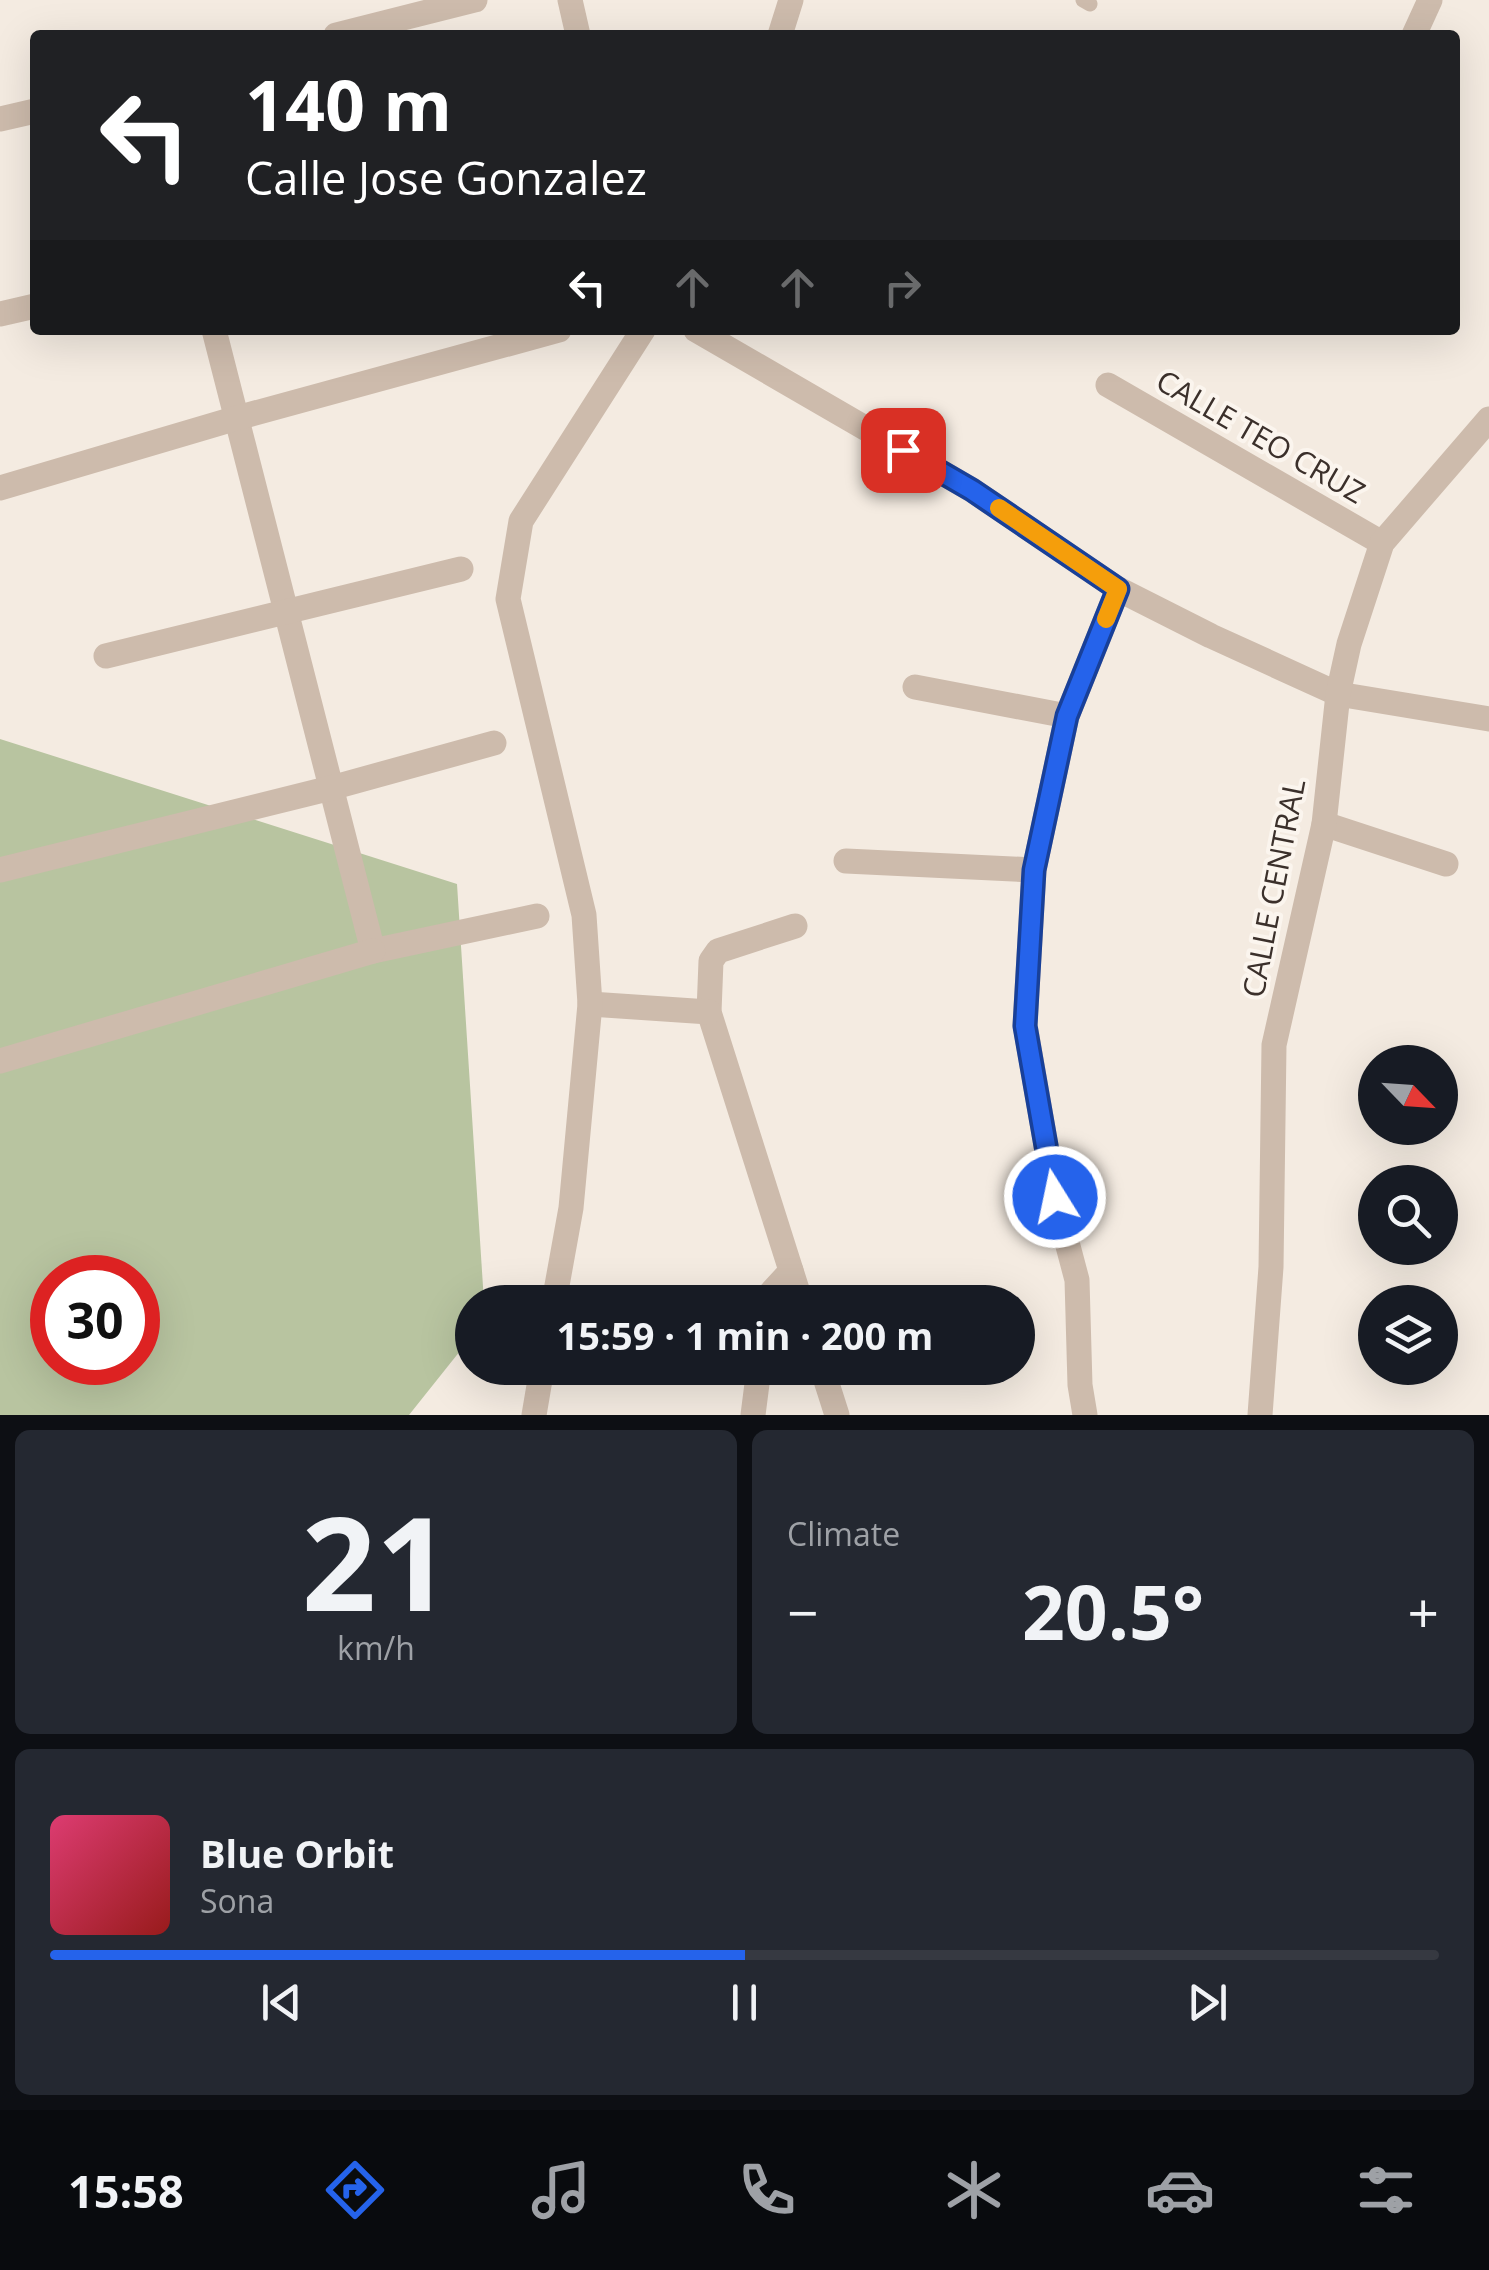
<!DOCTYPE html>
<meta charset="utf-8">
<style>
body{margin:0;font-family:"Open Sans",sans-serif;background:#242831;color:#f1f3f6;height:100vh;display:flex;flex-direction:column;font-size:38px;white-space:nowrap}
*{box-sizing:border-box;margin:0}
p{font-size:32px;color:#9ea1a6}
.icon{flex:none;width:55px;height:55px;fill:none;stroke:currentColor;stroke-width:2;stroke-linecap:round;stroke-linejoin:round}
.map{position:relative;height:1415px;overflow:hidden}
.sheet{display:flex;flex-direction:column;gap:15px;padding:15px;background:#0d0f14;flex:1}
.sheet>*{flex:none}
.hud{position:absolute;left:30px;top:30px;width:1430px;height:305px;border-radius:10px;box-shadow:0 10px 40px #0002;background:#202124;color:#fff;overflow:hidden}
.needle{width:65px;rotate:115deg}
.fabs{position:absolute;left:1358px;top:1045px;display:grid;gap:20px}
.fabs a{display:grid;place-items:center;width:100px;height:100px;border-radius:50%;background:#171b24;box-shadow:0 10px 40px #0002;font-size:50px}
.speed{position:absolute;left:30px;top:1255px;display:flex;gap:20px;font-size:50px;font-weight:700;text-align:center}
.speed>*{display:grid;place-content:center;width:130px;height:130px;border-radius:50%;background:#171b24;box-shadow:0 10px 40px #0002;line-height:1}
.speed .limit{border:15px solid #d22;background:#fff;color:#111}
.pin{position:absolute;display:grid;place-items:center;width:85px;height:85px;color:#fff;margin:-42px;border-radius:20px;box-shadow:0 5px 15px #0006}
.me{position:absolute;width:110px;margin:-55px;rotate:350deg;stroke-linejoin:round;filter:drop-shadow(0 0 8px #0008)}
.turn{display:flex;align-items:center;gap:35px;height:210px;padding:0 50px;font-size:45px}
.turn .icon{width:130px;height:130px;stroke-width:2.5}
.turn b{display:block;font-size:70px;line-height:85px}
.lanes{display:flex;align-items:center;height:95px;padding:0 50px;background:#0003;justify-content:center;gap:50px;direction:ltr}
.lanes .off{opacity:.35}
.big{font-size:75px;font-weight:700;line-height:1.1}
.sheet .card{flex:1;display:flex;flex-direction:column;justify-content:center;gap:15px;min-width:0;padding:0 35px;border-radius:15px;background:#242831}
.sheet .dial{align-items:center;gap:0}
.dial b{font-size:130px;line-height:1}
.song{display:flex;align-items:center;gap:30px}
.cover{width:120px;height:120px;border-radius:15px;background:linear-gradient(135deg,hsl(340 70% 55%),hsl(0 70% 35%))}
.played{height:10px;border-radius:5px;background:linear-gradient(90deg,#2563eb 50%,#363941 50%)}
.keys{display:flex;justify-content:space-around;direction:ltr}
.heat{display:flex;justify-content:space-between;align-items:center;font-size:55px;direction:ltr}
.sheet .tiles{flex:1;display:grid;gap:15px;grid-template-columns:1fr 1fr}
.card:last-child{grid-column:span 2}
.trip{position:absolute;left:455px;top:1285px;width:580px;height:100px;border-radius:50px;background:#171b24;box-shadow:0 10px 40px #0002;font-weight:700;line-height:100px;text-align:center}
.tab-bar{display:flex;height:160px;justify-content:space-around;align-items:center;background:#090b0e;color:#9ea1a6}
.tab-bar .icon{width:70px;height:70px}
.tab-bar .selected{color:#2563eb}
.tab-bar b{font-size:45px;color:#f1f3f6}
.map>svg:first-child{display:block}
.green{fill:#b8c4a0;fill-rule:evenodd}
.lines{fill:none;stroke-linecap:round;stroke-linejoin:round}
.service{stroke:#cdbbac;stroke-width:15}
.minor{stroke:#cdbbac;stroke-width:25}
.route-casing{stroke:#184099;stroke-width:25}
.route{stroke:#2563eb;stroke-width:18}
.slow{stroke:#f59e0b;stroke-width:18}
.labels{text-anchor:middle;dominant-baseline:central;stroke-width:8;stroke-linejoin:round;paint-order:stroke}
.street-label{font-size:30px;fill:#3b302b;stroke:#fbf5ee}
</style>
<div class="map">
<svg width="1489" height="1415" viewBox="0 0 1489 1415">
<rect width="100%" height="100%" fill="#f4ebe1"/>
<path class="green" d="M0,739L457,884L484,1302H472V1336L409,1415H0ZM52,1278H138V1362H52Z"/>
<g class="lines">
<polyline class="service" points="1083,0 1090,4"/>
<g class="minor">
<polyline points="570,0 578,35"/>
<polyline points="336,35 475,0"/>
<polyline points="780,35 791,0"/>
<polyline points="1414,35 1430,0"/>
<polyline points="0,119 35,111"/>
<polyline points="0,314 35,306"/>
<polyline points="214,330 373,951 537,916"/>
<polyline points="696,330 972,490 1118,589 1211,636 1338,694 1489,719"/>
<polyline points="1108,385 1382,543"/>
<polyline points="0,488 237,418 559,330"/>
<polyline points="106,656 461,569"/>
<polyline points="915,687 1067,716"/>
<polyline points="1324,824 1446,864"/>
<polyline points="846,861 1034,870"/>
<polyline points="0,870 331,788 494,743"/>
<polyline points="795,926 718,951 711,961 709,1012 801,1302"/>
<polyline points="590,1004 709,1012"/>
<polyline points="0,1061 373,951"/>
<polyline points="554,1302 571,1208 590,1004 584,915 508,599 521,521 643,330"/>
<polyline points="767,1302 768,1296 791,1271"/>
<polyline points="822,1368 837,1415"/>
<polyline points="534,1415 542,1368"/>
<polyline points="753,1415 759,1368"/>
<polyline points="1085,1415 1080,1385 1077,1280 1055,1197 1025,1025 1034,870 1067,716 1118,589"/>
<polyline points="1260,1415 1271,1267 1274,1045 1324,824 1338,694 1349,644 1382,543 1489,419"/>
</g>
</g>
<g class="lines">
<g class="route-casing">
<polyline id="route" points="903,450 972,490 1118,589 1067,716 1034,870 1025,1026 1055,1197"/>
</g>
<use href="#route" class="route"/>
<polyline class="slow" points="999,508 1118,589 1106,619"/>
</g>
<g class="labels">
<g class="street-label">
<text transform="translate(1261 436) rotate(30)">CALLE TEO CRUZ</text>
<text transform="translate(1273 888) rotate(-79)">CALLE CENTRAL</text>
</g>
</g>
</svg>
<div class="fabs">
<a><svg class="needle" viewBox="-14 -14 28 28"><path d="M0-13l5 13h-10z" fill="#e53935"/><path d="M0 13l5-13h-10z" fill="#9ea1a6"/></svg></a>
<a><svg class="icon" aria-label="search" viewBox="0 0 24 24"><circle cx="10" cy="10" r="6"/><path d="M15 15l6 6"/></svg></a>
<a><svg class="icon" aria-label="layers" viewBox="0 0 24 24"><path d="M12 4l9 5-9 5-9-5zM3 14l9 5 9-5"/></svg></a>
</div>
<div class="speed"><div class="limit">30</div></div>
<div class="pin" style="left:903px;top:450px;background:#d93025"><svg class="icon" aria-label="arrive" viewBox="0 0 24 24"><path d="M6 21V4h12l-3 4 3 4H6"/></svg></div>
<svg class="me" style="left:1055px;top:1197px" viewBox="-20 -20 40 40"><circle r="17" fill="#2563eb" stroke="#fff" stroke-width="3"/><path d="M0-11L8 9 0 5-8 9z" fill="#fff"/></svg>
<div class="trip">15:59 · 1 min · 200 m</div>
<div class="hud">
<div class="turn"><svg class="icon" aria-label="left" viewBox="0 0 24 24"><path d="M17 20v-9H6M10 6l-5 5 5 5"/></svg><div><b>140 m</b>Calle Jose Gonzalez</div></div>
<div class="lanes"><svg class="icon" aria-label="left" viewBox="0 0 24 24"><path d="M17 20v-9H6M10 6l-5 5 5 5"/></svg><svg class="icon off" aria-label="ahead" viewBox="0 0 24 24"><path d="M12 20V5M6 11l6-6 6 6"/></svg><svg class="icon off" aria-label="ahead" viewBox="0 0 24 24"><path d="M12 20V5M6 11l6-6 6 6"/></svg><svg class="icon off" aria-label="right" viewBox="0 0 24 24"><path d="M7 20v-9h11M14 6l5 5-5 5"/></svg></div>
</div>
</div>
<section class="sheet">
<div class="tiles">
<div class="card dial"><b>21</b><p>km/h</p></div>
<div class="card"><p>Climate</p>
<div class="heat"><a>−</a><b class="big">20.5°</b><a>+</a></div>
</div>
<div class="card">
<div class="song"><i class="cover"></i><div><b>Blue Orbit</b><p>Sona</p></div></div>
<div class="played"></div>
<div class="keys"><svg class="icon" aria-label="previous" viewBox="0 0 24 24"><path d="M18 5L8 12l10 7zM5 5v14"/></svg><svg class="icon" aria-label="pause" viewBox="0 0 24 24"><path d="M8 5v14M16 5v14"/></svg><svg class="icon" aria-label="next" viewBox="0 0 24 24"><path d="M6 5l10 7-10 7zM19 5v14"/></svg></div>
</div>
</div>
</section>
<nav class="tab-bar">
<b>15:58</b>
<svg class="icon selected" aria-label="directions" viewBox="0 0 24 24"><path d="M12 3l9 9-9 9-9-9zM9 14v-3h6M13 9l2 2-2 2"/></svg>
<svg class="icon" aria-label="music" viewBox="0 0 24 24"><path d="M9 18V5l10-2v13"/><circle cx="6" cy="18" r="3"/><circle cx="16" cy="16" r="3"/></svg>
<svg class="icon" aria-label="phone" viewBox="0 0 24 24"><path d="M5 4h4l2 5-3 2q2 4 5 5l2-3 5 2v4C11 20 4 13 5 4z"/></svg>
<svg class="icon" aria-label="climate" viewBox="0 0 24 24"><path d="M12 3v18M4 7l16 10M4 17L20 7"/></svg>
<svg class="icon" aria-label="car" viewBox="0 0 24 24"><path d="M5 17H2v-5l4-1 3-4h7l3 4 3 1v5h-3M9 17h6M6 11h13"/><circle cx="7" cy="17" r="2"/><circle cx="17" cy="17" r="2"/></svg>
<svg class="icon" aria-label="filters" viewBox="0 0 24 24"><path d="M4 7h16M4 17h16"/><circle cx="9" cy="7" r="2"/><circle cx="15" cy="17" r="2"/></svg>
</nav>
